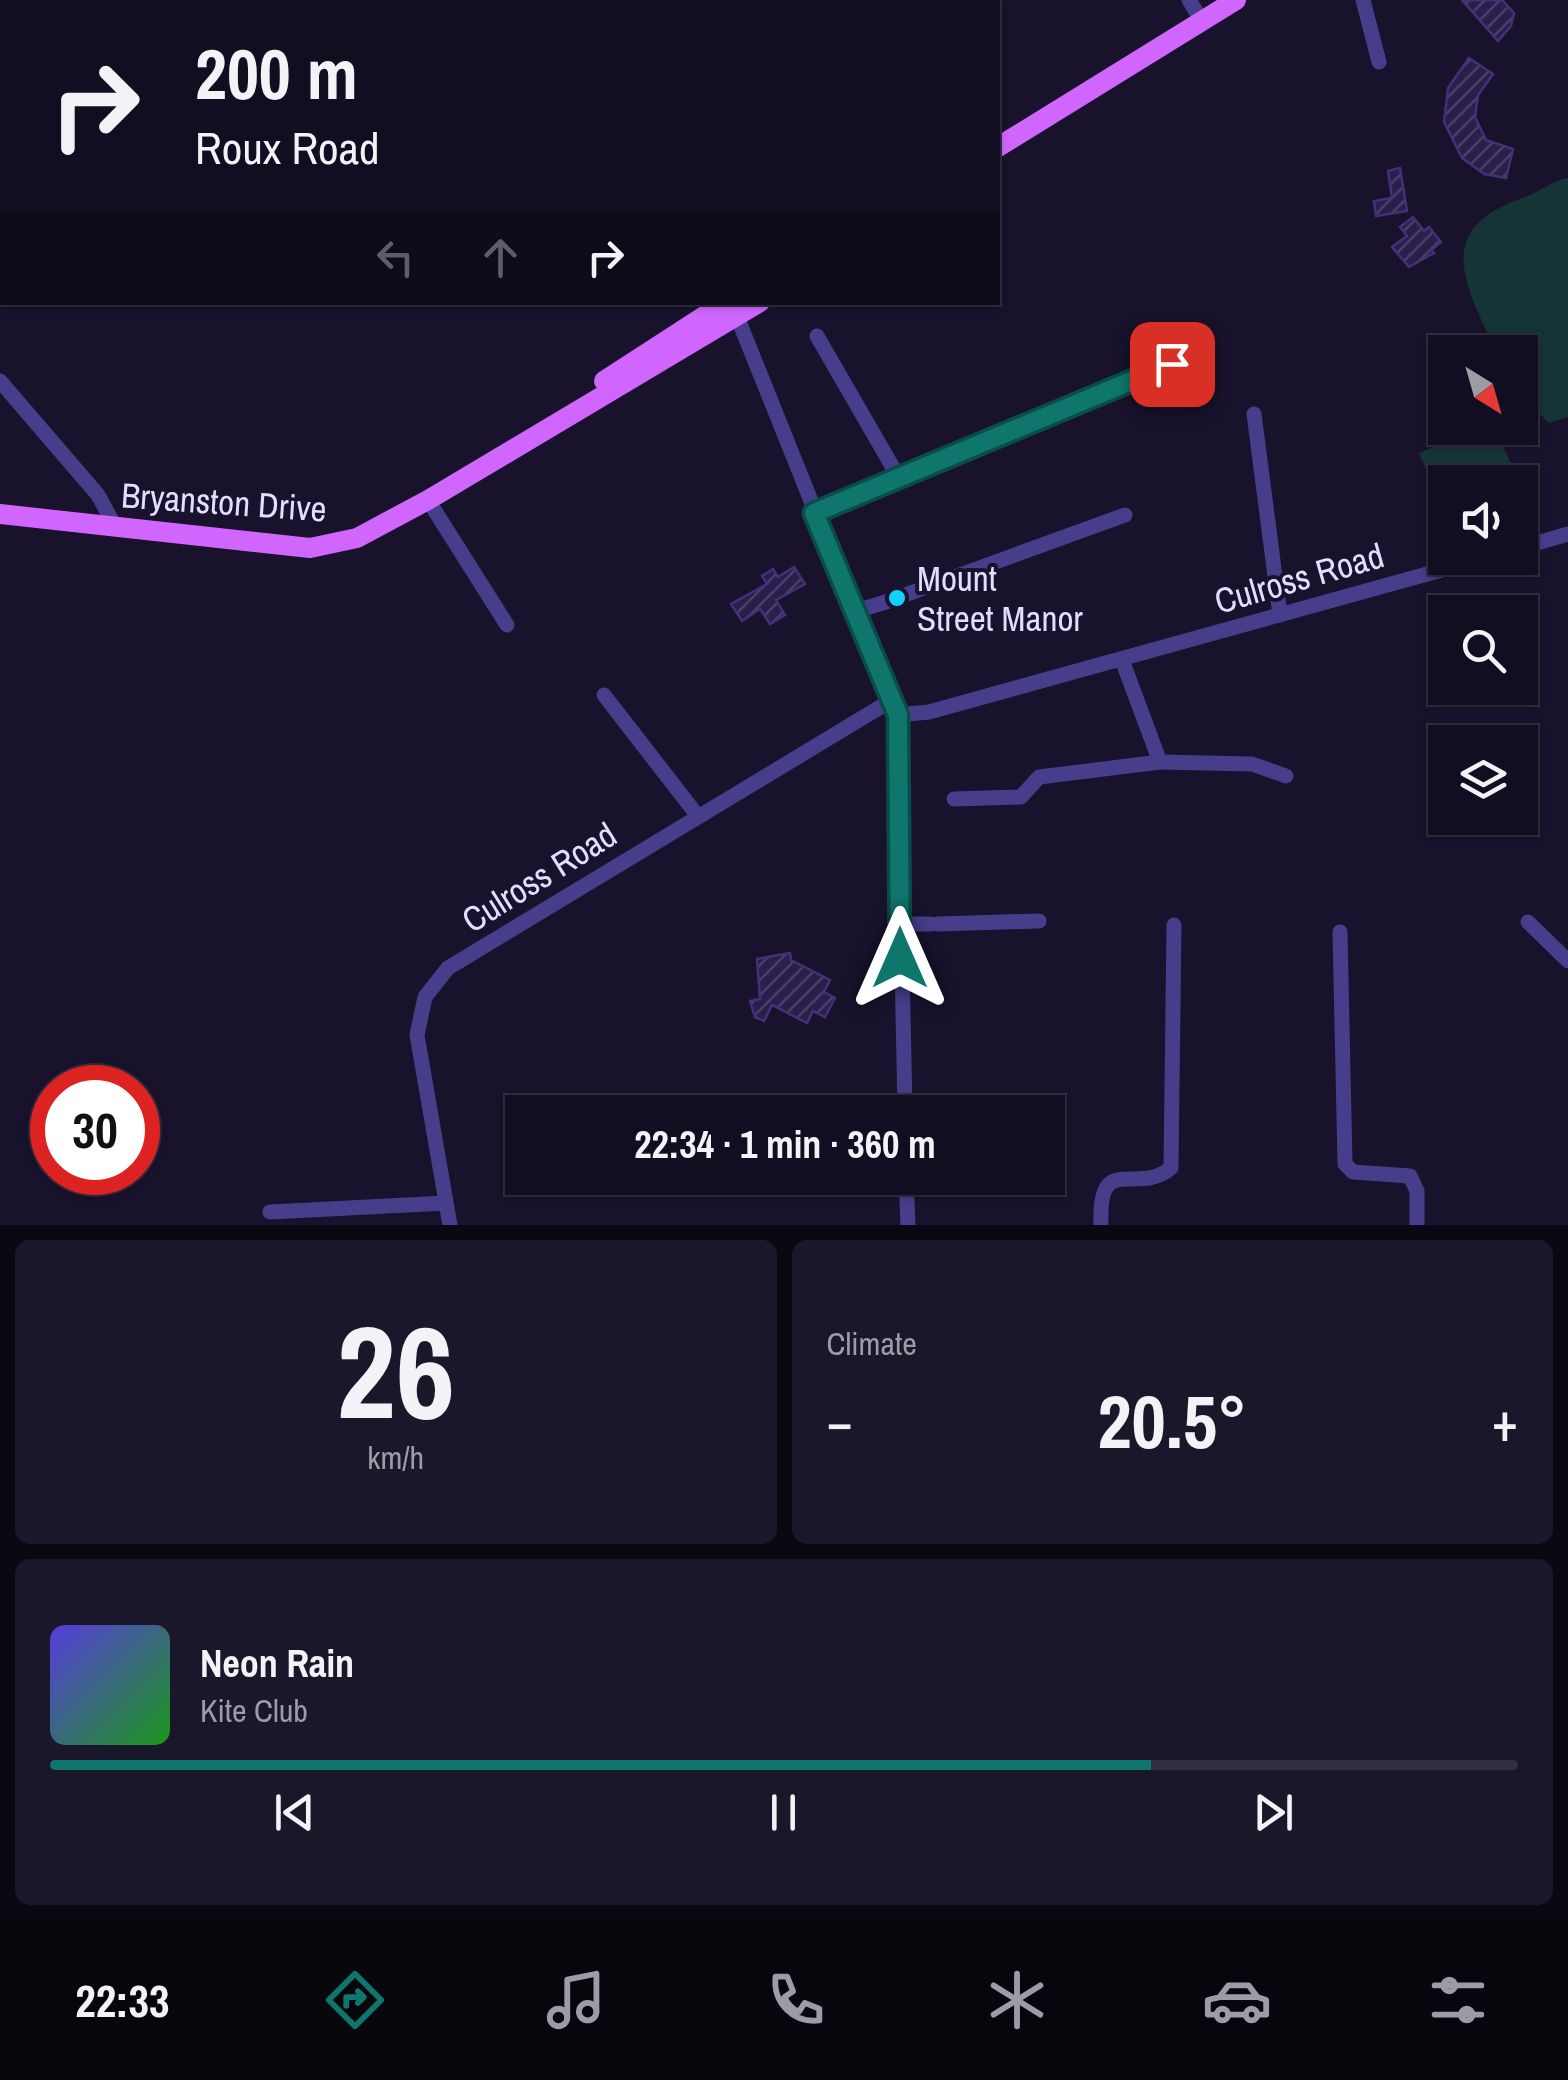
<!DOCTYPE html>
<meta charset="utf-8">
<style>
body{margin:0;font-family:"Archivo Narrow",sans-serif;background:#1b172a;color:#f1f3f6;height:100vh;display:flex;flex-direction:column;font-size:38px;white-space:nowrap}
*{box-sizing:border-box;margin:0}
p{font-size:32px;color:#9c9ca5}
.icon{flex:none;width:55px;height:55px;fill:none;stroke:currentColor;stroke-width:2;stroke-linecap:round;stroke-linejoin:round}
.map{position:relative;height:1225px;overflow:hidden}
.details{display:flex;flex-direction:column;gap:15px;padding:15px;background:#0a0812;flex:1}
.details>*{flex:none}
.hud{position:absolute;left:0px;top:0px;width:1000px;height:305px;box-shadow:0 2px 8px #0004,0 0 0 2px #312e3f;background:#120e21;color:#f1f3f6;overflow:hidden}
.needle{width:65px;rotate:143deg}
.fabs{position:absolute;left:1428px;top:335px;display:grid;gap:20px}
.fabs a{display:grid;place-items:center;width:110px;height:110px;border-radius:0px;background:#120e21;box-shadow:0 2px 8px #0004,0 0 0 2px #312e3f;font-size:50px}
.speed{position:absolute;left:30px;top:1065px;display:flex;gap:20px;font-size:50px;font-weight:700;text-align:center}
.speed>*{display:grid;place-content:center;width:130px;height:130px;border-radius:50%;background:#120e21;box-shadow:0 2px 8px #0004,0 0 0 2px #312e3f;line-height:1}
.speed .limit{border:15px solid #d22;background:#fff;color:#111}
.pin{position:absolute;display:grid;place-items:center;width:85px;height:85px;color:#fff;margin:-42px;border-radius:20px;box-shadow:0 5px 15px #0006}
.me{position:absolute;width:110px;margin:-55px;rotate:0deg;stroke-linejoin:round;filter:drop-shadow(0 0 8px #0008)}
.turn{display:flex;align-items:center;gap:35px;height:210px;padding:0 30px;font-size:45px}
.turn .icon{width:130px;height:130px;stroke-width:2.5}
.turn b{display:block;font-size:70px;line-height:85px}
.lanes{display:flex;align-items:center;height:95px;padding:0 30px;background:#0003;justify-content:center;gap:50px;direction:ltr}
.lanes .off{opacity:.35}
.big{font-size:75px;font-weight:700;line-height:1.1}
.details .card{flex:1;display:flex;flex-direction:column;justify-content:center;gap:15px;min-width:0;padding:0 35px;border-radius:15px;background:#1b172a}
.details .dial{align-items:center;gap:0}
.dial b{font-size:130px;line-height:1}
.song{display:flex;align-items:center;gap:30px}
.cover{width:120px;height:120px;border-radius:15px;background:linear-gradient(135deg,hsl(250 70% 55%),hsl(120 70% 35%))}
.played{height:10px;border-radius:5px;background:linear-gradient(90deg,#0f766e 75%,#312e3f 75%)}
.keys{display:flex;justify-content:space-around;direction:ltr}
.heat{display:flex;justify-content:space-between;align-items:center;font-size:55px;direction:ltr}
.details .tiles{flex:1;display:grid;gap:15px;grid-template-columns:1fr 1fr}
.card:last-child{grid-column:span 2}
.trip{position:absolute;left:505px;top:1095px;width:560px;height:100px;border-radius:0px;background:#120e21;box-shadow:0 2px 8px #0004,0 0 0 2px #312e3f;font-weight:700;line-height:100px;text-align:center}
.menu{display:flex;height:160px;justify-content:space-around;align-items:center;background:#07060d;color:#9c9ca5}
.menu .icon{width:70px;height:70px}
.menu .current{color:#0f766e}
.menu b{font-size:45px;color:#f1f3f6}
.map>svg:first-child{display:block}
.grass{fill:#153436}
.building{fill:url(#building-hatch);stroke:#443078;stroke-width:2.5}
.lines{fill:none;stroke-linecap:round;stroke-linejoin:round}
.minor{stroke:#463e8a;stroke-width:15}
.major{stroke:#d066fd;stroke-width:20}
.route-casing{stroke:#0a4d48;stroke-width:25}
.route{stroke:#0f766e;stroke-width:18}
.poi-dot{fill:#0cd2fc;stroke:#18122c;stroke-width:4}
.labels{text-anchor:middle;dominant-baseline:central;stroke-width:8;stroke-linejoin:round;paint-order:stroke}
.street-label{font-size:35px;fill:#e3ddff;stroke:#18122c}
.poi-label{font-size:35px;fill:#e3ddff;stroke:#18122c;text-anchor:start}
</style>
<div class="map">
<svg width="1568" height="1225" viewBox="0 0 1568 1225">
<defs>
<pattern id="building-hatch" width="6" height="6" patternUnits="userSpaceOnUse" patternTransform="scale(2.5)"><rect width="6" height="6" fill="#2b1e4c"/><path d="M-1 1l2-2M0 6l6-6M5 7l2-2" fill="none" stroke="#4a3e67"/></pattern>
</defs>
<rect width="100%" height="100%" fill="#18122c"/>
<g class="grass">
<path d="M1568,178V417L1549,423L1520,394V352H1496C1465,283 1431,229 1525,197C1540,192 1553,180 1568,178Z"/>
<polygon points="1477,428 1495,428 1519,482 1445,482 1445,514 1419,453"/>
</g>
<g class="building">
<polygon points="1462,0 1502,0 1514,13 1511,26 1498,41"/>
<polygon points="1469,58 1493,74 1478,95 1475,117 1486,140 1513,149 1506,178 1484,174 1462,158 1444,122 1448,88"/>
<polygon points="1400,168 1407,211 1376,216 1374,201 1392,198 1388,171"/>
<polygon points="1413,217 1424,231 1429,227 1441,242 1431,250 1434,253 1409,267 1392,247 1407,236 1400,227"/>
<polygon points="794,567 805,584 776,600 785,615 770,624 760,609 742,621 731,604 767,584 762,576 773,569 778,577"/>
<polygon points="790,953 791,960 830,980 824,992 835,998 825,1017 813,1011 807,1023 772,1005 764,1021 755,1017 750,1001 760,999 757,959"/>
</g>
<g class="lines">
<g class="minor">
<polyline points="580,0 582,2"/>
<polyline points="741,0 742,2"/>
<polyline points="1189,0 1202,21"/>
<polyline points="1363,0 1379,62"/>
<polyline points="671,2 675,0"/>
<polyline points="734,309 897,715 905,1112"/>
<polyline points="817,336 899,478"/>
<polyline points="0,381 98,495 116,528"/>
<polyline points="1254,414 1280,615"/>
<polyline points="428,500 507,625"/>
<polyline points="814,513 1171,364"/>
<polyline points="1520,548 1568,534"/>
<polyline points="902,596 1125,515"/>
<polyline points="853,612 892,600"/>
<polyline points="604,695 697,815"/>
<polyline points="897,715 929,712 1485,558"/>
<polyline points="1160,762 1252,764 1286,776"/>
<polyline points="954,799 1021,797 1039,777 1160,762 1122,660"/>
<polyline points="1528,922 1568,961"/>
<polyline points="900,924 930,924"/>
<polyline points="937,924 1039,921"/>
<polyline points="1340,932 1345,1164 1353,1172 1410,1176 1417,1191 1417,1225"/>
<polyline points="906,1178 908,1225"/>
<polyline points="270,1212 446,1203"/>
<polyline points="450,1225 417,1035 425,997 448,968 892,700"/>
<path d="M1101,1225C1098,1150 1136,1197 1171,1168L1174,925"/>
</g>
<g class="major">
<polyline points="998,147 1236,0"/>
<polyline points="604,381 726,302"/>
<polyline points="0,514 310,548 357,538 428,500 760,302"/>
</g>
</g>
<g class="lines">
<g class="route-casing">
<polyline id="route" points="900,958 898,715 814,513 1172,364"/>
</g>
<use href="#route" class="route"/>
</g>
<circle class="poi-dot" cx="897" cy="598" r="10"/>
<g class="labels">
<g class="street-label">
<text transform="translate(224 502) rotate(4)">Bryanston Drive</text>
<text transform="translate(1299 578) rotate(-16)">Culross Road</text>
<text transform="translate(539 877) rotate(-32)">Culross Road</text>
</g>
<g class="poi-label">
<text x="917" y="578">Mount<tspan x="917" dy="40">Street Manor</tspan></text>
</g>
</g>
</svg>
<div class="fabs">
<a><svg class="needle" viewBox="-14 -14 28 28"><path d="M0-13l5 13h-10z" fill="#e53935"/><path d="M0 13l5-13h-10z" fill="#9c9ca5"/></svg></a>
<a><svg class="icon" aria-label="sound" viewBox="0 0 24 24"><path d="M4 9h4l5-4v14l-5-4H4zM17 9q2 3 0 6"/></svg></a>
<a><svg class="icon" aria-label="search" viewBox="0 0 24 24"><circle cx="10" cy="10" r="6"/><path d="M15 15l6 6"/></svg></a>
<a><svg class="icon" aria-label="layers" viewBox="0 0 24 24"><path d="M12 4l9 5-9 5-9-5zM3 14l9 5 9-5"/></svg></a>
</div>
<div class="speed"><div class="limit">30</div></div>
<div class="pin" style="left:1172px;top:364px;background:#d93025"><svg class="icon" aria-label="arrive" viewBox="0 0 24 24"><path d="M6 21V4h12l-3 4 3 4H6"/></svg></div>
<svg class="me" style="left:900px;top:958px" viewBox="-20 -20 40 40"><path d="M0-17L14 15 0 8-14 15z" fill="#0f766e" stroke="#fff" stroke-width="4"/></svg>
<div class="trip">22:34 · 1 min · 360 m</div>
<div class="hud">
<div class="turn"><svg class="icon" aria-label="right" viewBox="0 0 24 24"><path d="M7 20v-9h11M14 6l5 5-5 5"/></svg><div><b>200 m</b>Roux Road</div></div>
<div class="lanes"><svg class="icon off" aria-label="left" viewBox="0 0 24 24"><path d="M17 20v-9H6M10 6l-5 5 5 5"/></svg><svg class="icon off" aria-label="ahead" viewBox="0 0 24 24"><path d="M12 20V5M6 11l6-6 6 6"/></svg><svg class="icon" aria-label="right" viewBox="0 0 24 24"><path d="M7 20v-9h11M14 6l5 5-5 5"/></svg></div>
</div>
</div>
<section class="details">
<div class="tiles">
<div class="card dial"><b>26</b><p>km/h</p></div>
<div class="card"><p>Climate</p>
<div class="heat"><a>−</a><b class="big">20.5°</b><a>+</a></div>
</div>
<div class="card">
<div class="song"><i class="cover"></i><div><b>Neon Rain</b><p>Kite Club</p></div></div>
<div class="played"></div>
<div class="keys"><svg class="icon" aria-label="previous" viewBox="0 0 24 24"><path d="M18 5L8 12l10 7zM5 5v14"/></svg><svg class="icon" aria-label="pause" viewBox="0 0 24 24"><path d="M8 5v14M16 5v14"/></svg><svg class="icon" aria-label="next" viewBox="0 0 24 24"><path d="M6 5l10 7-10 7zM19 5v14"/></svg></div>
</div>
</div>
</section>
<nav class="menu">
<b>22:33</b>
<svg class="icon current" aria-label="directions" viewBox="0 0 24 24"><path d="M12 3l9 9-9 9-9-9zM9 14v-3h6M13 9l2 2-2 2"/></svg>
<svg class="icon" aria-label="music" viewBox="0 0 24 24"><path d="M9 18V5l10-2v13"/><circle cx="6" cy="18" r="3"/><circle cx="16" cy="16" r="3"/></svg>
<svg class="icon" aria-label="phone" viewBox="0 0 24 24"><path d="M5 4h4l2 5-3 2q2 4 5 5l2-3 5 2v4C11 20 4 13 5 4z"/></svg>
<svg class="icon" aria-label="climate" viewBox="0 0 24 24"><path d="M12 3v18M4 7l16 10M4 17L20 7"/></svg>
<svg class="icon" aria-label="car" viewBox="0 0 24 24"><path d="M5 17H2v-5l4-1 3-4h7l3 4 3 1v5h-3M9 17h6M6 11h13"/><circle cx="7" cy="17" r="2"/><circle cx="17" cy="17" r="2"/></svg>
<svg class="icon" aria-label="filters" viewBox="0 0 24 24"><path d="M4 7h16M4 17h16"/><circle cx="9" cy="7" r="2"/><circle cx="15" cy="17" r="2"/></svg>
</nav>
